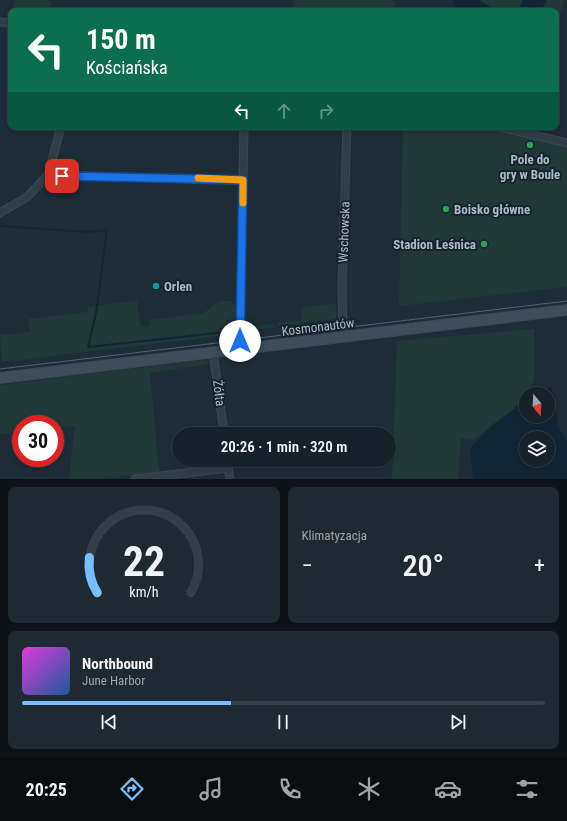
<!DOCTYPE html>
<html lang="pl">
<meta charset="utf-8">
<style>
body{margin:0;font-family:"Roboto Condensed",sans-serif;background:#1f2931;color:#f1f3f6;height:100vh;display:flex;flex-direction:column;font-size:15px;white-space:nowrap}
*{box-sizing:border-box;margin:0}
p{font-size:13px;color:#9ea3a8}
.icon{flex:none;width:22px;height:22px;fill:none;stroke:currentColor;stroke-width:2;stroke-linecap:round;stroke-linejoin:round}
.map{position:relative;height:479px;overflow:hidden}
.panel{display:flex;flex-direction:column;gap:8px;padding:8px;background:#0c1217;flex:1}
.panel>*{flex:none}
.hud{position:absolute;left:8px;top:8px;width:551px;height:122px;border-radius:8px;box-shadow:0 2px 6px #0003,0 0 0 1px #353e46;background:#0b6e4f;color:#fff;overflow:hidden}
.needle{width:26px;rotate:162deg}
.controls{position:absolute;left:519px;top:387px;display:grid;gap:8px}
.controls a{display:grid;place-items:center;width:36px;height:36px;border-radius:50%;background:#162129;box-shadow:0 2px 6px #0003,0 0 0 1px #353e46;font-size:20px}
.speed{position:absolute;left:12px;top:415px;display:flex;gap:8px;font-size:20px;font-weight:700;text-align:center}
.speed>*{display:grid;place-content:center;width:52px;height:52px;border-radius:50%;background:#162129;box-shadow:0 2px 6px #0003,0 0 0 1px #353e46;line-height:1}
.speed .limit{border:6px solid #d22;background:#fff;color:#111}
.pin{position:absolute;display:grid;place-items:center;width:34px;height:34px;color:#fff;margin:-17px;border-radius:8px;box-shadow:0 2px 6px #0006}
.me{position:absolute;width:44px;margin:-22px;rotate:0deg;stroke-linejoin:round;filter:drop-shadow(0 0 3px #0008)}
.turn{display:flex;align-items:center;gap:14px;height:84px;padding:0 12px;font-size:18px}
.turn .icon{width:52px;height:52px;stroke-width:2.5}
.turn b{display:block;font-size:28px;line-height:34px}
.lanes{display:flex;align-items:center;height:38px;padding:0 12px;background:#0003;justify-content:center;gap:20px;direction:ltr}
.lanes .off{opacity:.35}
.big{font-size:30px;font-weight:600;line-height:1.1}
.panel .card{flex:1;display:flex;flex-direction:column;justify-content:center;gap:6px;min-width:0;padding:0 14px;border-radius:8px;background:#1f2931}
.panel .dial{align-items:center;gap:0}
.dial svg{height:104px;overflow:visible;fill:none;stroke:#353e46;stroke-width:7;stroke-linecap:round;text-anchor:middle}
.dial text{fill:#f1f3f6;stroke:none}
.song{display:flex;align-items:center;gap:12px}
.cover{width:48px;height:48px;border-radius:6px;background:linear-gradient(135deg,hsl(300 70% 55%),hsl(210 70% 35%))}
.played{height:4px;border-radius:2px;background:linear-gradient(90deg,#77befe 40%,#353e46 40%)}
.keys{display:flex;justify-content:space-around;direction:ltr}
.heat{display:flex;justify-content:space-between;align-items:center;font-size:22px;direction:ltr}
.panel .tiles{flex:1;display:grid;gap:8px;grid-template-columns:1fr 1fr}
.card:last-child{grid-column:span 2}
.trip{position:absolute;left:172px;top:427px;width:224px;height:40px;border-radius:20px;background:#162129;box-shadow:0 2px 6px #0003,0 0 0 1px #353e46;font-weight:600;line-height:40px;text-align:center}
.tab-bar{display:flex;height:64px;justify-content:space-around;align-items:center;background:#090d10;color:#9ea3a8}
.tab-bar .icon{width:28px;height:28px}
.tab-bar .active{color:#77befe}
.tab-bar b{font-size:18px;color:#f1f3f6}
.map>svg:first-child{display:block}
.green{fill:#203837}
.water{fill:#122534;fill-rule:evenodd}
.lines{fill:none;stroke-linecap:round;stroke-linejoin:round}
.stream{stroke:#122534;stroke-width:2}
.street-casing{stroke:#3b4751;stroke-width:9}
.secondary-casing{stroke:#3b4751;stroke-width:12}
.street{stroke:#313e47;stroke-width:7}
.secondary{stroke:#3f4d5b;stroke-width:10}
.tram{stroke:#53626f;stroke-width:1}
.route-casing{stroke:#114b97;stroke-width:10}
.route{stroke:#1a73e8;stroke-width:7}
.slow{stroke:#f59e0b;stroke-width:7}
.leisure-dot{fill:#2e9e5b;stroke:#17232c;stroke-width:1.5}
.culture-dot{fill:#0f9aa8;stroke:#17232c;stroke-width:1.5}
.labels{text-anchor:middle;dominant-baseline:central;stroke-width:4;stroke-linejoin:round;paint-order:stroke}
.poi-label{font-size:13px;font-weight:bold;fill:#abb9c5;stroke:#17232c;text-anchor:start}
.street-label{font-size:13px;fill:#abb9c5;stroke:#17232c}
</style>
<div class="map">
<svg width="567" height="479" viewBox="0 0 567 479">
<rect width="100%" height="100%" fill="#1e2c37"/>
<g class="green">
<polygon points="15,0 49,0 54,11 12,11"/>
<polygon points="294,0 392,0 400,11 294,11 293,9"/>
<polygon points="479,0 523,0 518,11 497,11"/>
<polygon points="547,0 564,0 561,12 556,21 556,11 540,11"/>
<polygon points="403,127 488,127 567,145 567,287 399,306"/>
<polygon points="137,300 140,324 143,327 149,326 150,320 204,313 219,301 231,301 236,309 235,334 2,362 0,335 30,332 28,319 87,312 89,307"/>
<polygon points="337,303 336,319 279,326 277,323 302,320 301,308"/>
<polygon points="246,318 248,327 273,324 276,327 248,331 246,329"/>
<polygon points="534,329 534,381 521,403 473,440 461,438 458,479 392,479 397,341"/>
<polygon points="203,360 209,362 211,364 150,373 159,472 104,479 69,479 75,426 55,428 55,424 21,424 21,432 0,434 0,385"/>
</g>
<g class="water">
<polygon points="451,0 479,0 497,11 458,11"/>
<polygon points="523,0 547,0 540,11 518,11"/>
<path d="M551,387L555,397L556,413L559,428L567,441V479H473L470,448L493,425L526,400V416H548V394H535ZM526,438H548V460H526Z"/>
</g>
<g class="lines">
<polyline class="stream" points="1,226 88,232 107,230 96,313 88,347 227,332"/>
<g class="street-casing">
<g id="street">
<polyline points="0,22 11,23"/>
<polyline points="500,127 567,143"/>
<polyline points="48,175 243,180"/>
<polyline points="0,213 27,197 48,175 61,127"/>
<polyline points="343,337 342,287 347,127"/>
<polyline points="240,349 244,127"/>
<polyline points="213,352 224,434"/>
<polyline points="227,460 230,479"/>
<polyline points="135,479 228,468"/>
</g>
</g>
<g class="secondary-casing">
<polyline id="secondary" points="0,378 567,310"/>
</g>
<use href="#street" class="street"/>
<use href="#secondary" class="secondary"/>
<polyline class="tram" points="0,369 567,301"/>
</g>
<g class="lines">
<g class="route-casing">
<polyline id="route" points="62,176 243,180 240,341"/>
</g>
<use href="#route" class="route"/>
<polyline class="slow" points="198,178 243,180 243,203"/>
</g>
<g class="leisure-dot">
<circle cx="530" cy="145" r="4"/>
<circle cx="446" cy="209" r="4"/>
<circle cx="484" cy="244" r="4"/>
</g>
<circle class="culture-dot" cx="156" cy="286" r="4"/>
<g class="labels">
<g class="poi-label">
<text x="530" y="159" text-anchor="middle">Pole do<tspan x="530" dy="15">gry w Boule</tspan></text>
<text x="454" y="209">Boisko główne</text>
<text x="476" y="244" text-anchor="end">Stadion Leśnica</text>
<text x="164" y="286">Orlen</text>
</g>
<g class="street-label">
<text transform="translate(344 232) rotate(-88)">Wschowska</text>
<text transform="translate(318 327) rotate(-7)">Kosmonautów</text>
<text transform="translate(219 393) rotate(83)">Żółta</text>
</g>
</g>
</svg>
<div class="controls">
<a><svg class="needle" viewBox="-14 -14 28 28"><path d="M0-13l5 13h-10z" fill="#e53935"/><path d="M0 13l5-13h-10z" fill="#9ea3a8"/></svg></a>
<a><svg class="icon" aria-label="layers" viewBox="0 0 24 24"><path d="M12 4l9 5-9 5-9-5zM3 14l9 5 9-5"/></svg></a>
</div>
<div class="speed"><div class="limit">30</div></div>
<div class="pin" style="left:62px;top:176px;background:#d93025"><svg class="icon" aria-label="arrive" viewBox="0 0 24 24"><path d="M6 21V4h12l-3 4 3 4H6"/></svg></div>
<svg class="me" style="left:240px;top:341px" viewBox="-20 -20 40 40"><circle r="19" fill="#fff"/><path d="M0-13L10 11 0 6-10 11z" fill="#1a73e8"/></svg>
<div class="trip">20:26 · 1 min · 320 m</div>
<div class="hud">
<div class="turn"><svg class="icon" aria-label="left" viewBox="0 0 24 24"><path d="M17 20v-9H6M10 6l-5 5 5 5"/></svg><div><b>150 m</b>Kościańska</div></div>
<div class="lanes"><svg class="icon" aria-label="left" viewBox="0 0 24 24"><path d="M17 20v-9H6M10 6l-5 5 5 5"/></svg><svg class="icon off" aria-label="ahead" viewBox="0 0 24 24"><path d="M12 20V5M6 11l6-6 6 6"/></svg><svg class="icon off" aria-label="right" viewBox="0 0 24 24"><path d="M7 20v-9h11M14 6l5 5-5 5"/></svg></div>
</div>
</div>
<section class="panel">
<div class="tiles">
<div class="card dial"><svg viewBox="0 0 100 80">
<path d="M14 69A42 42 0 1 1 86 69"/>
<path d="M14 69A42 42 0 0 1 8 42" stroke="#77befe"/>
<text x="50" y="56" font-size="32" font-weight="700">22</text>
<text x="50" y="72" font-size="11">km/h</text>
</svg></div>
<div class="card"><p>Klimatyzacja</p>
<div class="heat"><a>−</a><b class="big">20°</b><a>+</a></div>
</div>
<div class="card">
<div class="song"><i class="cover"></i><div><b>Northbound</b><p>June Harbor</p></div></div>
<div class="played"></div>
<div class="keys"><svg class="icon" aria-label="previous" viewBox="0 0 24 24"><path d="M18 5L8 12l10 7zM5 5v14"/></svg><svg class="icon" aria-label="pause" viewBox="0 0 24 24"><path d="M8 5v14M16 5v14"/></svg><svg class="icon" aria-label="next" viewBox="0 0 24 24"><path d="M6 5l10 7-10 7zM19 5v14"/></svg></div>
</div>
</div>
</section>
<nav class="tab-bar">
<b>20:25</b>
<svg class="icon active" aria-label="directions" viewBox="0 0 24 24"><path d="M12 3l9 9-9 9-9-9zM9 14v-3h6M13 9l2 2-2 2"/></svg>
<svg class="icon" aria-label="music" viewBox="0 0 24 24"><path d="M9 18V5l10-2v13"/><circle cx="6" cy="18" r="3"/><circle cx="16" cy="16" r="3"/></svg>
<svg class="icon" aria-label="phone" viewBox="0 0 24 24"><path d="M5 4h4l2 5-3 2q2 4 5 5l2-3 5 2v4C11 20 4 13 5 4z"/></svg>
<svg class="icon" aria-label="climate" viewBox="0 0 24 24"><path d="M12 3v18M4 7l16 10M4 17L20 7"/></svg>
<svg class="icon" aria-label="car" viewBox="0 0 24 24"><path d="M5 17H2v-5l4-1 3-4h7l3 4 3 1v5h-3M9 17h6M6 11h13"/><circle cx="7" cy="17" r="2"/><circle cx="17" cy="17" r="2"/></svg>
<svg class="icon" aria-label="filters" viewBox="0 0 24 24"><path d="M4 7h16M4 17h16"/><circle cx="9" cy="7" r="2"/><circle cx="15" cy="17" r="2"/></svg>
</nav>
